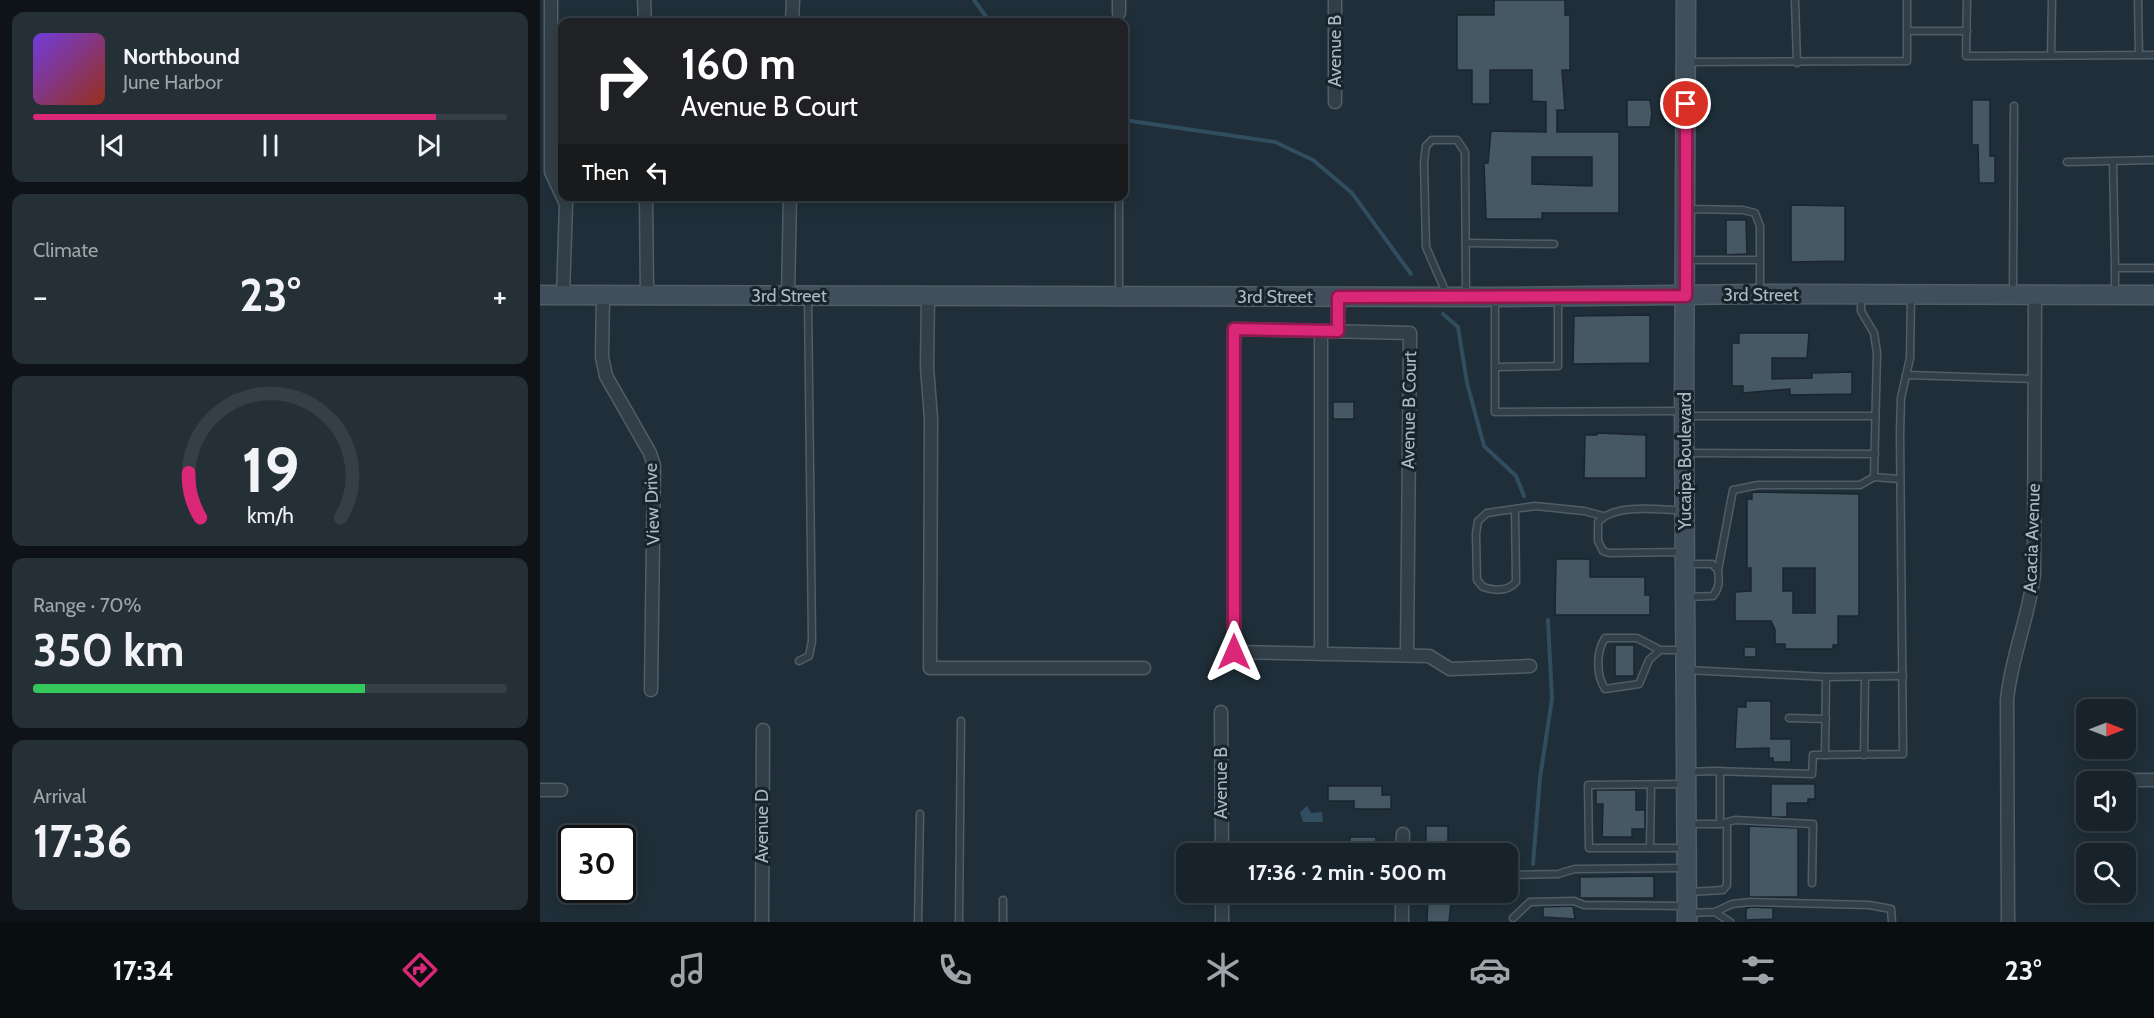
<!DOCTYPE html>
<meta charset="utf-8">
<style>
body{margin:0;font-family:Cabin,sans-serif;background:#242f36;color:#f1f3f6;height:100vh;display:flex;flex-direction:column;font-size:22px;white-space:nowrap}
*{box-sizing:border-box;margin:0}
p{font-size:20px;color:#9ea4a8}
.icon{flex:none;width:33px;height:33px;fill:none;stroke:currentColor;stroke-width:2;stroke-linecap:round;stroke-linejoin:round}
.map{position:relative;flex:1;overflow:hidden}
.drawer{display:flex;flex-direction:column;gap:12px;padding:12px;background:#0d1317;width:540px}
.drawer>*{flex:none}
.top-card{position:absolute;left:18px;top:18px;width:570px;height:183px;border-radius:12px;box-shadow:0 3px 15px #0003,0 0 0 2px #363f47;background:#202124;color:#fff;overflow:hidden}
.needle{width:39px;rotate:90deg}
.buttons{position:absolute;left:1536px;top:699px;display:grid;gap:12px}
.buttons a{display:grid;place-items:center;width:60px;height:60px;border-radius:12px;background:#17222a;box-shadow:0 3px 15px #0003,0 0 0 2px #363f47;font-size:30px}
.speed{position:absolute;left:18px;top:825px;display:flex;gap:12px;font-size:30px;font-weight:700;text-align:center}
.speed>*{display:grid;place-content:center;width:78px;height:78px;border-radius:50%;background:#17222a;box-shadow:0 3px 15px #0003,0 0 0 2px #363f47;line-height:1}
.speed .limit{border:3px solid #111;border-radius:9px;background:#fff;color:#111}
.pin{position:absolute;display:grid;place-items:center;width:51px;height:51px;color:#fff;margin:-26px;border:3px solid #fff;border-radius:50%;box-shadow:0 2px 6px #0007}
.me{position:absolute;width:66px;margin:-33px;rotate:0deg;stroke-linejoin:round;filter:drop-shadow(0 0 4px #0008)}
.turn{display:flex;align-items:center;gap:21px;height:126px;padding:0 24px;font-size:27px}
.turn .icon{width:78px;height:78px;stroke-width:2.5}
.turn b{display:block;font-size:42px;line-height:51px}
.then{display:flex;align-items:center;height:57px;padding:0 24px;background:#0003;gap:12px;font-size:22px}
.big{font-size:45px;font-weight:700;line-height:1.1}
.drawer .tile{flex:1;display:flex;flex-direction:column;justify-content:center;gap:9px;min-width:0;padding:0 21px;border-radius:12px;background:#242f36}
.drawer .dial{align-items:center;gap:0}
.dial svg{height:156px;overflow:visible;fill:none;stroke:#363f47;stroke-width:7;stroke-linecap:round;text-anchor:middle}
.dial text{fill:#f1f3f6;stroke:none}
.song{display:flex;align-items:center;gap:18px}
.cover{width:72px;height:72px;border-radius:9px;background:linear-gradient(135deg,hsl(260 70% 55%),hsl(10 70% 35%))}
.played{height:6px;border-radius:3px;background:linear-gradient(90deg,#db2777 85%,#363f47 85%)}
.keys{display:flex;justify-content:space-around;direction:ltr}
.heat{display:flex;justify-content:space-between;align-items:center;font-size:33px;direction:ltr}
.charge{height:9px;border-radius:4px;background:linear-gradient(90deg,#34c759 70%,#363f47 0)}
.trip{position:absolute;left:636px;top:843px;width:342px;height:60px;border-radius:12px;background:#17222a;box-shadow:0 3px 15px #0003,0 0 0 2px #363f47;font-weight:700;line-height:60px;text-align:center}
.menu{display:flex;height:96px;justify-content:space-around;align-items:center;background:#090e11;color:#9ea4a8}
.menu .icon{width:42px;height:42px}
.menu .active{color:#db2777}
.menu b{font-size:27px;color:#f1f3f6}
main{display:flex;flex:1;min-height:0}
.map>svg:first-child{display:block}
.water{fill:#314d60}
.lines{fill:none;stroke-linecap:round;stroke-linejoin:round}
.stream{stroke:#314d60;stroke-width:4}
.building{fill:#465864;stroke:#1a262f;stroke-width:1.5;fill-rule:evenodd}
.lane-casing{stroke:#505d66;stroke-width:9}
.street-casing{stroke:#505d66;stroke-width:15}
.secondary-casing{stroke:#505d66;stroke-width:21}
.lane{stroke:#323f48;stroke-width:6}
.street{stroke:#323f48;stroke-width:12}
.secondary{stroke:#404f5b;stroke-width:18}
.route-casing{stroke:#8e194d;stroke-width:15}
.route{stroke:#db2777;stroke-width:10}
.labels{text-anchor:middle;dominant-baseline:central;stroke-width:6;stroke-linejoin:round;paint-order:stroke}
.street-label{font-size:18px;fill:#acbac5;stroke:#18242c}
</style>
<main>
<section class="drawer">
<div class="tile">
<div class="song"><i class="cover"></i><div><b>Northbound</b><p>June Harbor</p></div></div>
<div class="played"></div>
<div class="keys"><svg class="icon" aria-label="previous" viewBox="0 0 24 24"><path d="M18 5L8 12l10 7zM5 5v14"/></svg><svg class="icon" aria-label="pause" viewBox="0 0 24 24"><path d="M8 5v14M16 5v14"/></svg><svg class="icon" aria-label="next" viewBox="0 0 24 24"><path d="M6 5l10 7-10 7zM19 5v14"/></svg></div>
</div>
<div class="tile"><p>Climate</p>
<div class="heat"><a>−</a><b class="big">23°</b><a>+</a></div>
</div>
<div class="tile dial"><svg viewBox="0 0 100 80">
<path d="M14 69A42 42 0 1 1 86 69"/>
<path d="M14 69A42 42 0 0 1 8 46" stroke="#db2777"/>
<text x="50" y="56" font-size="32" font-weight="700">19</text>
<text x="50" y="72" font-size="11">km/h</text>
</svg></div>
<div class="tile"><p>Range · 70%</p><b class="big">350 km</b><div class="charge"></div></div>
<div class="tile"><p>Arrival</p><b class="big">17:36</b></div>
</section>
<div class="map">
<svg width="1614" height="922" viewBox="0 0 1614 922">
<rect width="100%" height="100%" fill="#1f2e38"/>
<polygon class="water" points="767,806 771,813 782,812 783,822 763,822 760,812"/>
<g class="lines">
<g class="stream">
<polyline points="434,0 450,22"/>
<polyline points="584,120 735,142 773,160 812,193 871,274"/>
<polyline points="903,314 918,327 927,383 944,446 976,476 984,496"/>
<polyline points="993,864 1000,778 1012,699 1008,620"/>
</g>
</g>
<g class="building">
<path d="M954,0H1025V15H1030V70H1022L1025,110H1017V132H1079V213H1002V219H946L944,163H948L951,131L1006,132V102L992,101V70H950V104H932V70H917V15H954ZM992,157H1052V186L992,184Z"/>
<polygon points="1087,100 1110,100 1112,113 1110,127 1087,127"/>
<polygon points="1432,100 1450,100 1450,156 1455,156 1455,183 1439,183 1438,145 1432,145"/>
<polygon points="1251,205 1305,206 1305,261 1251,262"/>
<polygon points="1186,220 1206,220 1207,254 1186,255"/>
<polygon points="1110,315 1110,363 1033,364 1034,316"/>
<polygon points="1199,333 1269,333 1267,358 1232,358 1232,379 1272,378 1272,373 1312,372 1312,394 1250,395 1250,389 1203,393 1203,386 1192,386 1192,343 1199,343"/>
<rect x="793" y="402" width="21" height="17"/>
<polygon points="1057,433 1106,435 1106,478 1044,478 1045,435 1057,435"/>
<path d="M1212,492L1319,494V616H1298V645H1293V649H1245V644H1235V630L1231,621H1195V592L1211,591V568H1207V499H1212ZM1243,568H1275V613H1253V591H1243Z"/>
<polygon points="1016,559 1050,559 1050,577 1105,577 1105,595 1110,595 1110,615 1015,615"/>
<rect x="1075" y="645" width="19" height="31"/>
<rect x="1204" y="647" width="12" height="10"/>
<polygon points="1206,701 1231,701 1231,739 1251,739 1251,762 1233,762 1233,758 1229,758 1229,748 1195,749 1197,707 1206,707"/>
<polygon points="1231,784 1275,784 1275,799 1268,799 1268,803 1247,803 1247,817 1231,817"/>
<polygon points="788,786 842,786 842,795 851,795 851,809 814,809 814,801 788,801"/>
<polygon points="1056,790 1096,790 1096,810 1105,810 1105,829 1092,829 1092,837 1062,837 1063,804 1056,804"/>
<rect x="886" y="826" width="22" height="28"/>
<polygon points="1209,826 1258,828 1258,897 1209,897"/>
<rect x="810" y="837" width="26" height="17"/>
<polygon points="1114,876 1114,898 1040,898 1040,877"/>
<polygon points="888,894 912,894 909,922 887,922"/>
<polygon points="1003,907 1033,906 1035,919 1003,917"/>
<polygon points="1210,907 1233,908 1233,919 1206,920 1206,909"/>
</g>
<g class="lines">
<g class="lane-casing">
<g id="lane">
<polyline points="1255,0 1257,63"/>
<polyline points="1427,0 1426,56 1614,55"/>
<polyline points="1598,0 1599,55"/>
<polyline points="1368,31 1427,31"/>
<polyline points="1511,55 1512,0"/>
<polyline points="1147,62 1367,61 1367,0"/>
<polyline points="1527,162 1614,160"/>
<polyline points="1573,162 1575,268 1614,268"/>
<polyline points="579,196 579,295"/>
<polyline points="1147,209 1203,210 1215,213 1220,226 1220,293"/>
<polyline points="926,243 1014,244"/>
<polyline points="1146,260 1220,260"/>
<polyline points="1575,268 1575,294"/>
<polyline points="1473,292 1474,106"/>
<polyline points="907,295 886,247 884,162 886,146 892,140 917,140 925,152 926,294"/>
<polyline points="1321,297 1321,311 1334,333 1337,353 1334,477 1359,479"/>
<polyline points="955,298 955,412 1143,411"/>
<polyline points="955,367 1018,366 1018,297"/>
<polyline points="1366,375 1494,379"/>
<polyline points="1147,416 1335,416"/>
<polyline points="1146,453 1335,454"/>
<path d="M975,509L976,582C967,592 955,591 943,587L937,580L936,534L938,521L947,513L995,506L1044,511L1063,516"/>
<path d="M1142,510C1118,510 1075,503 1058,522V541L1063,551L1069,553L1144,552"/>
<path d="M1146,564H1172L1178,570C1179,581 1180,587 1173,596L1147,597"/>
<polyline points="1178,570 1193,490 1218,485 1320,485 1334,477"/>
<path d="M1120,650L1109,660L1099,684L1065,689C1056,675 1056,652 1065,638H1097L1120,650H1142"/>
<polyline points="259,661 269,656 272,641 268,297"/>
<polyline points="1147,670 1286,677 1363,676"/>
<polyline points="1249,718 1286,719"/>
<polyline points="1285,755 1286,677"/>
<polyline points="1324,755 1325,677"/>
<polyline points="1180,771 1180,824"/>
<polyline points="1147,772 1172,771 1272,774 1273,755 1363,754 1360,433 1361,398 1370,358 1371,297"/>
<polyline points="1149,824 1180,824 1195,820 1273,824 1272,883"/>
<polyline points="1110,848 1111,785"/>
<polyline points="1144,848 1049,848 1048,785 1145,784"/>
<polyline points="968,875 1018,874 1035,869 1145,868"/>
<polyline points="1150,892 1183,890 1187,885 1187,823"/>
<polyline points="463,900 463,922"/>
<polyline points="1175,912 1190,922"/>
<polyline points="1148,913 1175,912 1192,904 1210,902 1329,905 1351,909 1352,922"/>
<polyline points="973,918 990,902 1034,901 1044,905 1146,906"/>
<polyline points="378,922 380,814"/>
<polyline points="419,922 421,721"/>
</g>
</g>
<g class="street-casing">
<g id="street">
<polyline points="11,0 11,172 26,204 23,295"/>
<polyline points="104,0 105,22"/>
<polyline points="579,0 579,13"/>
<polyline points="795,0 795,102"/>
<polyline points="252,22 253,0"/>
<polyline points="106,196 107,295"/>
<polyline points="63,295 62,357 66,376 110,453 114,466 111,690"/>
<polyline points="248,296 250,196"/>
<polyline points="388,296 387,367 391,419 390,668 604,668"/>
<polyline points="798,297 798,331"/>
<polyline points="781,331 781,654"/>
<polyline points="867,655 870,333 694,329 694,652 889,656 910,669 990,666"/>
<polyline points="681,712 682,854"/>
<polyline points="1585,780 1614,780"/>
<polyline points="0,790 21,790"/>
<polyline points="862,854 863,834"/>
<polyline points="682,892 682,922"/>
<polyline points="222,922 223,730"/>
<polyline points="862,922 862,892"/>
<path d="M1468,922L1467,700C1471,657 1489,617 1494,574L1495,295"/>
</g>
</g>
<g class="secondary-casing">
<g id="secondary">
<polyline points="1146,0 1144,416 1147,922"/>
<polyline points="0,295 955,297 1220,294 1614,295"/>
</g>
</g>
<use href="#lane" class="lane"/>
<use href="#street" class="street"/>
<use href="#secondary" class="secondary"/>
</g>
<g class="lines">
<g class="route-casing">
<polyline id="route" points="694,652 694,329 798,331 798,297 1146,296 1146,104"/>
</g>
<use href="#route" class="route"/>
</g>
<g class="labels">
<g class="street-label">
<text transform="translate(795 51) rotate(-90)">Avenue B</text>
<text x="1221" y="295">3rd Street</text>
<text x="249" y="296">3rd Street</text>
<text x="735" y="297">3rd Street</text>
<text transform="translate(869 410) rotate(-89)">Avenue B Court</text>
<text transform="translate(1145 461) rotate(-90)">Yucaipa Boulevard</text>
<text transform="translate(112 504) rotate(-92)">View Drive</text>
<text transform="translate(1492 538) rotate(-88)">Acacia Avenue</text>
<text transform="translate(681 783) rotate(-90)">Avenue B</text>
<text transform="translate(222 826) rotate(-90)">Avenue D</text>
</g>
</g>
</svg>
<div class="buttons">
<a><svg class="needle" viewBox="-14 -14 28 28"><path d="M0-13l5 13h-10z" fill="#e53935"/><path d="M0 13l5-13h-10z" fill="#9ea4a8"/></svg></a>
<a><svg class="icon" aria-label="sound" viewBox="0 0 24 24"><path d="M4 9h4l5-4v14l-5-4H4zM17 9q2 3 0 6"/></svg></a>
<a><svg class="icon" aria-label="search" viewBox="0 0 24 24"><circle cx="10" cy="10" r="6"/><path d="M15 15l6 6"/></svg></a>
</div>
<div class="speed"><div class="limit">30</div></div>
<div class="pin" style="left:1146px;top:104px;background:#d93025"><svg class="icon" aria-label="arrive" viewBox="0 0 24 24"><path d="M6 21V4h12l-3 4 3 4H6"/></svg></div>
<svg class="me" style="left:694px;top:652px" viewBox="-20 -20 40 40"><path d="M0-17L14 15 0 8-14 15z" fill="#db2777" stroke="#fff" stroke-width="4"/></svg>
<div class="trip">17:36 · 2 min · 500 m</div>
<div class="top-card">
<div class="turn"><svg class="icon" aria-label="right" viewBox="0 0 24 24"><path d="M7 20v-9h11M14 6l5 5-5 5"/></svg><div><b>160 m</b>Avenue B Court</div></div>
<div class="then">Then<svg class="icon" aria-label="left" viewBox="0 0 24 24"><path d="M17 20v-9H6M10 6l-5 5 5 5"/></svg></div>
</div>
</div>
</main>
<nav class="menu">
<b>17:34</b>
<svg class="icon active" aria-label="directions" viewBox="0 0 24 24"><path d="M12 3l9 9-9 9-9-9zM9 14v-3h6M13 9l2 2-2 2"/></svg>
<svg class="icon" aria-label="music" viewBox="0 0 24 24"><path d="M9 18V5l10-2v13"/><circle cx="6" cy="18" r="3"/><circle cx="16" cy="16" r="3"/></svg>
<svg class="icon" aria-label="phone" viewBox="0 0 24 24"><path d="M5 4h4l2 5-3 2q2 4 5 5l2-3 5 2v4C11 20 4 13 5 4z"/></svg>
<svg class="icon" aria-label="climate" viewBox="0 0 24 24"><path d="M12 3v18M4 7l16 10M4 17L20 7"/></svg>
<svg class="icon" aria-label="car" viewBox="0 0 24 24"><path d="M5 17H2v-5l4-1 3-4h7l3 4 3 1v5h-3M9 17h6M6 11h13"/><circle cx="7" cy="17" r="2"/><circle cx="17" cy="17" r="2"/></svg>
<svg class="icon" aria-label="filters" viewBox="0 0 24 24"><path d="M4 7h16M4 17h16"/><circle cx="9" cy="7" r="2"/><circle cx="15" cy="17" r="2"/></svg>
<b>23°</b>
</nav>
